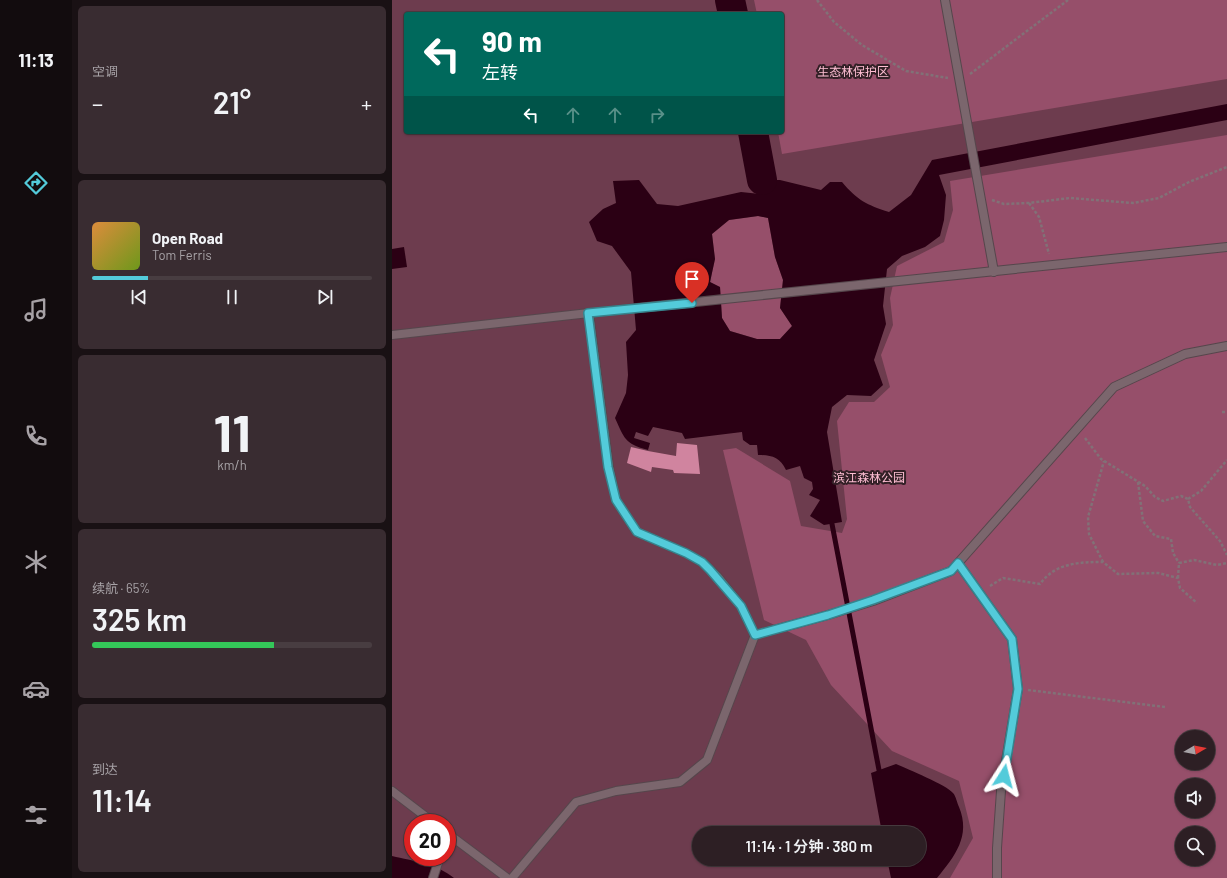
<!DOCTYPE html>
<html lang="zh">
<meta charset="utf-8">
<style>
body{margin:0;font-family:Barlow,"Noto Sans SC",sans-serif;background:#392c31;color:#f1f3f6;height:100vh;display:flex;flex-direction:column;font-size:15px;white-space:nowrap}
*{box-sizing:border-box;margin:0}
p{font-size:13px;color:#a7a2a6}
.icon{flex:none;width:22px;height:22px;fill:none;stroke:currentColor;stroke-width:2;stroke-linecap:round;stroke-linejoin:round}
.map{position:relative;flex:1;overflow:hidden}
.drawer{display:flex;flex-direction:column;gap:6px;padding:6px;background:#191114;width:320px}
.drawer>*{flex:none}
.banner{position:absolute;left:12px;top:12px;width:380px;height:122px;border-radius:4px;box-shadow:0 1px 3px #0004,0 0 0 1px #483d41;background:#00695c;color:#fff;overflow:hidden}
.needle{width:26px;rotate:80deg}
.buttons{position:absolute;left:783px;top:730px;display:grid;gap:8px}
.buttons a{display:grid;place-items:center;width:40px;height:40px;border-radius:50%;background:#2d1f24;box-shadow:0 1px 3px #0004,0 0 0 1px #483d41;font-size:20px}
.speed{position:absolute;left:12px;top:814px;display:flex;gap:8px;font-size:20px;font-weight:700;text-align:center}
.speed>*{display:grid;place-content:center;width:52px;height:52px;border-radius:50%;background:#2d1f24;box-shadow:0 1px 3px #0004,0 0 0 1px #483d41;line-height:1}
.speed .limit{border:6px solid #d22;background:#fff;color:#111}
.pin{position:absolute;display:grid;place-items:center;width:34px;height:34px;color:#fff;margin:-41px -17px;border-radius:50% 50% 50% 0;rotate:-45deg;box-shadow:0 0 4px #0007}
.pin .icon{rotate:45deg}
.me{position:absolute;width:44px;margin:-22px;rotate:9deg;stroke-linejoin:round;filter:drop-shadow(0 0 3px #0008)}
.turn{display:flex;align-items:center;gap:14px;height:84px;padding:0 12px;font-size:18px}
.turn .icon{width:52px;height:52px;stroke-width:2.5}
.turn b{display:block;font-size:28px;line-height:34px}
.lanes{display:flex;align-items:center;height:38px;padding:0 12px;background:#0003;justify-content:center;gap:20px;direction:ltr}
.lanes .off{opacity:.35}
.big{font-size:30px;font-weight:600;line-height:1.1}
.drawer .tile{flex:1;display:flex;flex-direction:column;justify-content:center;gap:6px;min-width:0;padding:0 14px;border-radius:6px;background:#392c31}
.drawer .dial{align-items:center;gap:0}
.dial b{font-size:52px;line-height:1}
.song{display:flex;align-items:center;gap:12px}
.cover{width:48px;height:48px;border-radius:6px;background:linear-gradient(135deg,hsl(30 70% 55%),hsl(80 70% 35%))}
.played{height:4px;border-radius:2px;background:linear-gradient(90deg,#53cbda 20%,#483d41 20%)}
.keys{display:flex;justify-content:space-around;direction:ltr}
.heat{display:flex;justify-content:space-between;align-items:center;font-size:22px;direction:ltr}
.charge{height:6px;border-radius:3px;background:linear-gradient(90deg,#34c759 65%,#483d41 0)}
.trip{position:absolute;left:300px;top:826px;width:234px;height:40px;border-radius:20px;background:#2d1f24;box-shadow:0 1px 3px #0004,0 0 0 1px #483d41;font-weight:600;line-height:40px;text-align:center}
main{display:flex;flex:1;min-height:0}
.tab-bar{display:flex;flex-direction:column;width:72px;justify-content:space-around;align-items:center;background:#120c0e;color:#a7a2a6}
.tab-bar .icon{width:28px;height:28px}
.tab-bar .active{color:#53cbda}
.tab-bar b{font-size:18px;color:#f1f3f6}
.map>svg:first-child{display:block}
.green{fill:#6d3c4e;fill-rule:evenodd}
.forest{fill:#964f6a;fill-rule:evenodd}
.water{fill:#2b0014;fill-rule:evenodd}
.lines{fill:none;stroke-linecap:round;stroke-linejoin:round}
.stream{stroke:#2b0014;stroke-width:5}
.river{stroke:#2b0014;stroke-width:30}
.building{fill:#d0849f}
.lane-casing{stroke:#56464c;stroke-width:10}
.path{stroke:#827177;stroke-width:2.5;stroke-dasharray:3 2;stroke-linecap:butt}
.lane{stroke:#7b666d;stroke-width:8}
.route-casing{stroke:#36848e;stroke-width:10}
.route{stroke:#53cbda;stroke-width:7}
.labels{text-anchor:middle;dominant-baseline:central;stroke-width:4;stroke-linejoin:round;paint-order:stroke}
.park-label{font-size:12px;fill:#ffbfd4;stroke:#322026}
</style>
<main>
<nav class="tab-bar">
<b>11:13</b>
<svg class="icon active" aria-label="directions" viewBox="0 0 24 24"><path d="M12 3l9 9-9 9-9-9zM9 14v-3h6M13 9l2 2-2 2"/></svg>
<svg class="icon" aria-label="music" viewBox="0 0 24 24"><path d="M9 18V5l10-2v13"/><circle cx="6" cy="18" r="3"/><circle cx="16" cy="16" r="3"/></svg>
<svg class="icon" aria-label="phone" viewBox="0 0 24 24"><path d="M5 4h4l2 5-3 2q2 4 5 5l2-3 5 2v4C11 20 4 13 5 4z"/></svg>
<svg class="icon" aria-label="climate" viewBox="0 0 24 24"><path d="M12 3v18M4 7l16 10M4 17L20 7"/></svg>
<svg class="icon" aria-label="car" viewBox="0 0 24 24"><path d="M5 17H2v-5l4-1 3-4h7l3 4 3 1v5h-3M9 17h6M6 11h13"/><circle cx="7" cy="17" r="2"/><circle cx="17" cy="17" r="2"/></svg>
<svg class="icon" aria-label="filters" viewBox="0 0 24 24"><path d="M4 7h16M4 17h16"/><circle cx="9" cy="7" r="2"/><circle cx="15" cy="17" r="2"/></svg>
</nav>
<section class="drawer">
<div class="tile"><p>空调</p>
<div class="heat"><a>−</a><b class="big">21°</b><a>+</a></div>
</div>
<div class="tile">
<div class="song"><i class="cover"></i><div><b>Open Road</b><p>Tom Ferris</p></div></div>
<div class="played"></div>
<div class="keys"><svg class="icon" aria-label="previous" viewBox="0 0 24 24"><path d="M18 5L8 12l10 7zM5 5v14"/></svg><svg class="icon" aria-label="pause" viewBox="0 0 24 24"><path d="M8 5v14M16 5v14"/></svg><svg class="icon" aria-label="next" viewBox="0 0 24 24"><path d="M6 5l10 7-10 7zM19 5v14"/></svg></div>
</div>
<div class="tile dial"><b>11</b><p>km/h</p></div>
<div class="tile"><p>续航 · 65%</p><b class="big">325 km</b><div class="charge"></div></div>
<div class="tile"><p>到达</p><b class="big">11:14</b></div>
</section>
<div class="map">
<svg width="835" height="878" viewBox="0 0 835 878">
<rect width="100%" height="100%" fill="#3c2930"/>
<path class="green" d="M0,0H835V878H0ZM14,14H390V132H14ZM790,737H816V763H790ZM790,785H816V811H790ZM21,823H55V857H21ZM307,833H527V859H307ZM790,833H816V859H790Z"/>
<g class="forest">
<polygon points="362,0 835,0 835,79 390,154 386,132 390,132 390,14 365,14"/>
<path d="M835,135V878H558L581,838L567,781L500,751L439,685L414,640L372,620L331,450L344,448L398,481L409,526L450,533L455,519L445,421L457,402H482L498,387L489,355L501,325L498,298L505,266L552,242L561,210L558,181ZM790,737H816V763H790ZM790,785H816V811H790ZM790,833H816V859H790Z"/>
<polygon points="366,216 376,218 383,257 391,280 388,308 400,326 388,339 365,339 338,331 330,318 328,287 318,282 323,259 320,234 337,220"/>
</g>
<g class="water">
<path d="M835,104V120L547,175L554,195L552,220L548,236L533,247L510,256L495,269L491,306L494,324L482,360L491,385L479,396L455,395L440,407L435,432L450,522L432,525L418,516L428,500L417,495L421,489L420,482L412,478L408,466L394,470C388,457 379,455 366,455L365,445H358L351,440L350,432L293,439L290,433L261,427L256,436L244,432L242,438L258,443L256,450C233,444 232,438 223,418L234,393L236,375L234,342L244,330L239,272L220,246L205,241L197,222L211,209L224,203L221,181L247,180L265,204L286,206L349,192L368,194L370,180H388L429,190L438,182H450C465,200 475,205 497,212L519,195L540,160ZM366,216L376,218L383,257L391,280L388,308L400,326L388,339H365L338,331L330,318L328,287L318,282L323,259L320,234L337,220Z"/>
<polygon points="12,247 15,267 0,269 0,249"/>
<path d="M504,764C515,769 555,785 561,793C564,796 565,803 567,807C579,836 563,856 545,878H499L495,859H527V833H490L479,773Z"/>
<path d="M0,856C21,861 45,864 62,878H0Z"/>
</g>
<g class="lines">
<polyline class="stream" points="440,524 487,770"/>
<g class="river">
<polyline points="338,0 341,14"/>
<polyline points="361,132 370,180"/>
</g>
</g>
<polygon class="building" points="285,443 305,445 308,474 282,473 281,470 260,467 259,472 235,463 239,447 256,451 284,456"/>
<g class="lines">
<g class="lane-casing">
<g id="lane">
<polyline points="553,0 602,272"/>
<polyline points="197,313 217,467 224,500 245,532 294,553 310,562 326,577 349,606 363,635"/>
<polyline points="0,335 197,313 835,247"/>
<polyline points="566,563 620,639 626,689 609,791 605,848 605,878"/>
<polyline points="0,791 42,823"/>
<polyline points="55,833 115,878"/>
<polyline points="41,878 48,857"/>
<polyline points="120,878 184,802 224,791 288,782 315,760 363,635 436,615 481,601 559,571 722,387 793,354 835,346"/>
</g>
</g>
<g class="path">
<polyline points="425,0 442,22 470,45 514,71 556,78"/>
<polyline points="578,74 676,0"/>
<polyline points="600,200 612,204 637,203 678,198 741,203 767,198 797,182 835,167"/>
<polyline points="637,203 647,217 657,254"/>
<polyline points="830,412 835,412"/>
<polyline points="693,438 709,459 753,486 763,497 771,501 789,496 796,499 798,507 828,541 835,555"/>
<polyline points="746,482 751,521 763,536 779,539 781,553 787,563"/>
<polyline points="796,499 809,491 835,460"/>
<polyline points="711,562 697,534 696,517 712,461"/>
<polyline points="786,578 787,563 802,560 825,565 835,563"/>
<path d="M598,586L611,578L648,584C663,563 687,562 711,562L726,574L766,573L786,578L788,588L805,603"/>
<polyline points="636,690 773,707"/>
</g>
<use href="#lane" class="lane"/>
</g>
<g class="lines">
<g class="route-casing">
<polyline id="route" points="300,303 196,313 216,467 224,500 245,532 294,553 310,562 318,570 349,606 363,635 436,615 481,600 559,571 566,563 620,639 626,689 612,776"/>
</g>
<use href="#route" class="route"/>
</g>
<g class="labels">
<g class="park-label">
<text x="461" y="71">生态林保护区</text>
<text x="477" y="477">滨江森林公园</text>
</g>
</g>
</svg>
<div class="buttons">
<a><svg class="needle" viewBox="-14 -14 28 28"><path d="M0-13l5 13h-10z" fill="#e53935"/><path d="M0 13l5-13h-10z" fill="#a7a2a6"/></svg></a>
<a><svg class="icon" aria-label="sound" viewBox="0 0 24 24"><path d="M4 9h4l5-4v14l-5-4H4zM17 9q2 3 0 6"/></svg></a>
<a><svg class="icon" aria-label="search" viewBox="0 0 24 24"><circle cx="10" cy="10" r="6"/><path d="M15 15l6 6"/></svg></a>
</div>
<div class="speed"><div class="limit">20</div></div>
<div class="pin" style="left:300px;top:303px;background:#d93025"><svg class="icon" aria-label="arrive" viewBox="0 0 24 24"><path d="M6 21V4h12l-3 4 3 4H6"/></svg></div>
<svg class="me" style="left:612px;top:776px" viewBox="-20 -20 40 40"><path d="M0-17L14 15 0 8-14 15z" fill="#53cbda" stroke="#fff" stroke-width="4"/></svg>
<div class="trip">11:14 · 1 分钟 · 380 m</div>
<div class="banner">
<div class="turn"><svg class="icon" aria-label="left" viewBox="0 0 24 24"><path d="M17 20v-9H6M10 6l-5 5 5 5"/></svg><div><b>90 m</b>左转</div></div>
<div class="lanes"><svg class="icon" aria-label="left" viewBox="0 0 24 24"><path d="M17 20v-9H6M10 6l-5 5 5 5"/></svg><svg class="icon off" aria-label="ahead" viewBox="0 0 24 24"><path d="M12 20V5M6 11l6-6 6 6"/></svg><svg class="icon off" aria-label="ahead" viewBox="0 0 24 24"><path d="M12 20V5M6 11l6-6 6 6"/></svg><svg class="icon off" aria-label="right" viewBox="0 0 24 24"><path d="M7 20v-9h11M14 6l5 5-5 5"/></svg></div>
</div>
</div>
</main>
